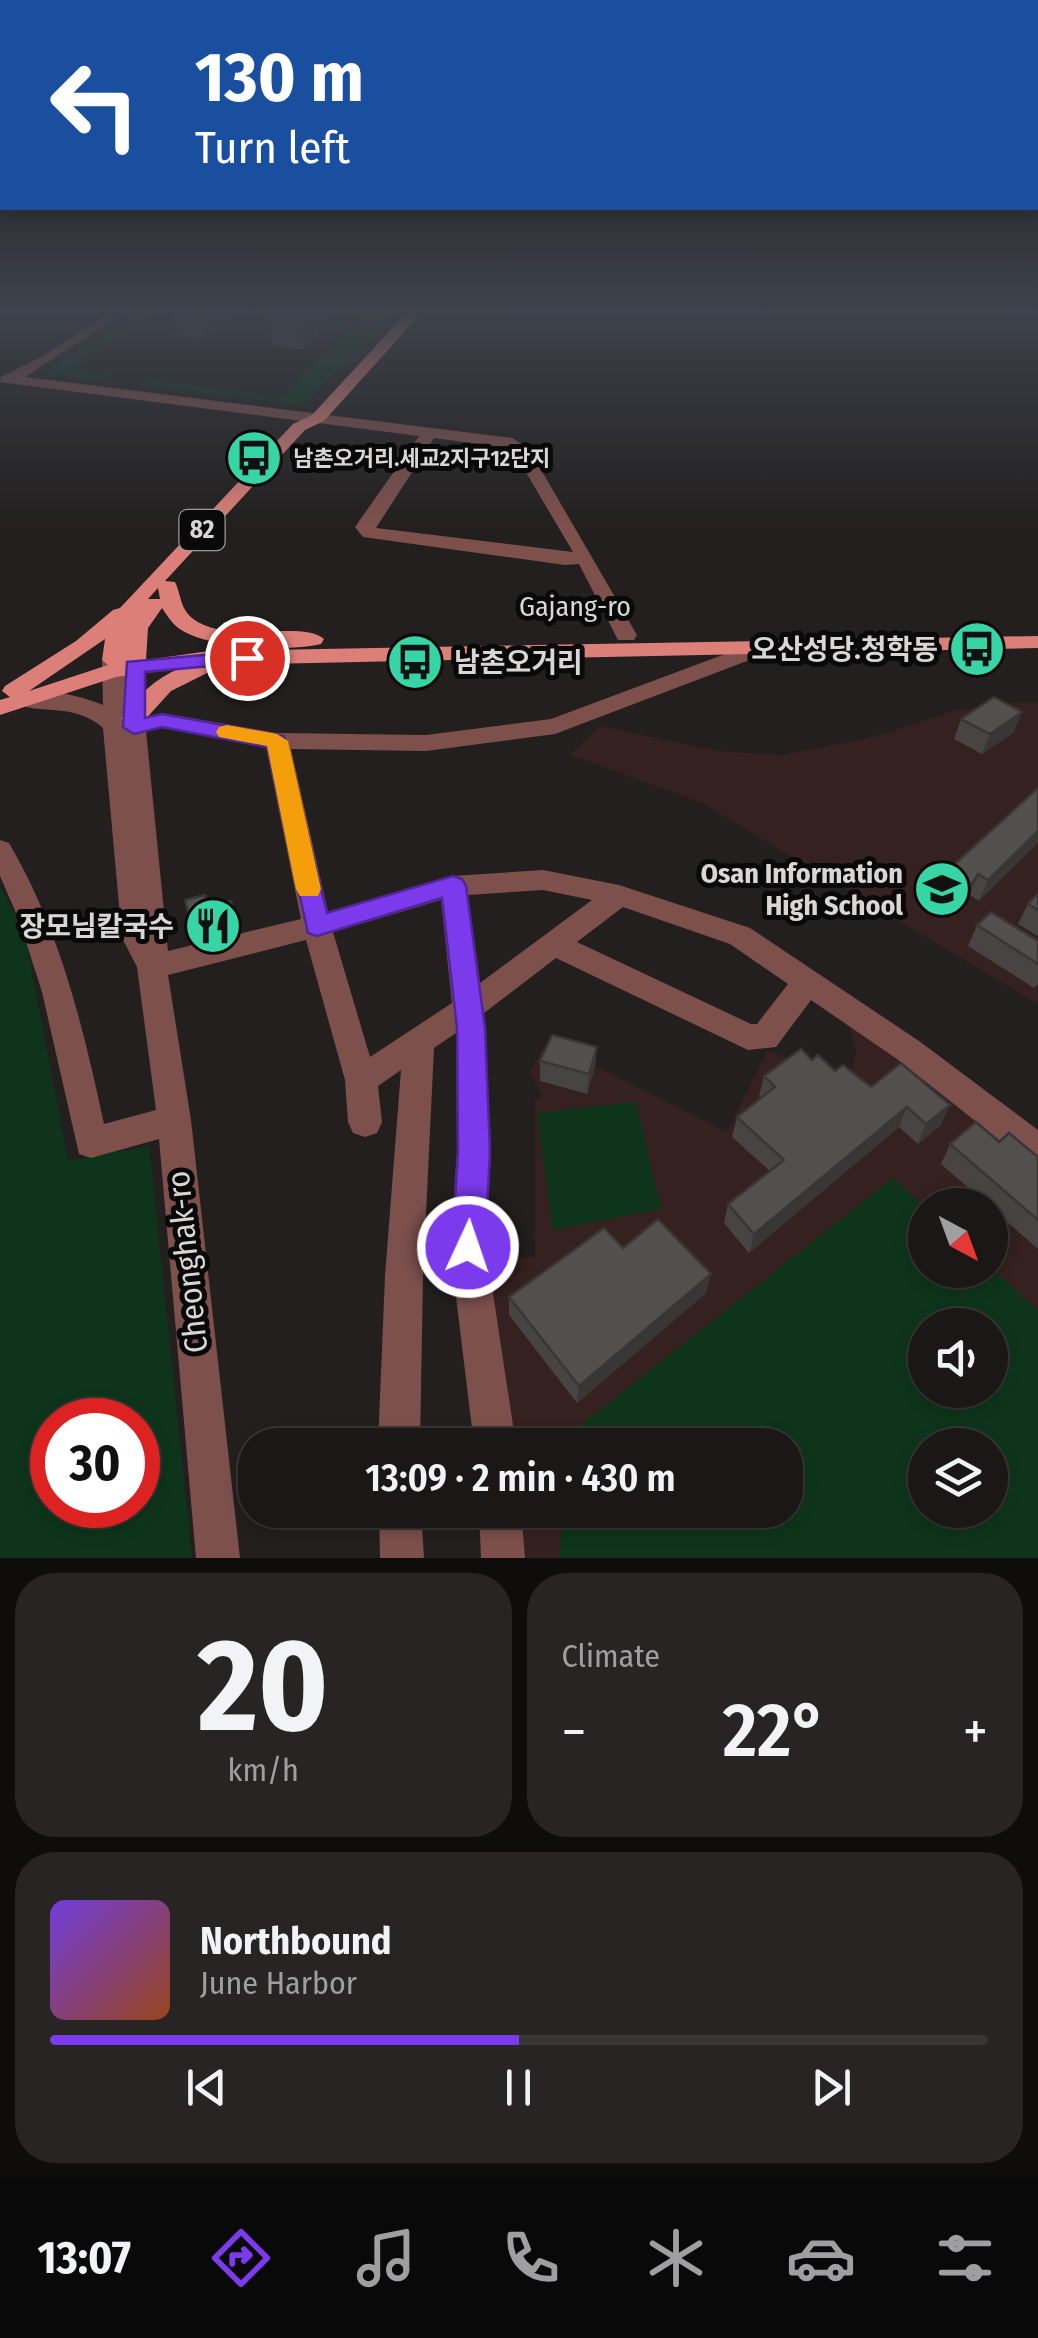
<!DOCTYPE html>
<meta charset="utf-8">
<style>
body{margin:0;font-family:"Fira Sans Condensed","Noto Sans KR",sans-serif;background:#272423;color:#f1f3f6;height:100vh;display:flex;flex-direction:column;font-size:38px;white-space:nowrap}
*{box-sizing:border-box;margin:0}
p{font-size:32px;color:#9f9fa1}
.icon{flex:none;width:55px;height:55px;fill:none;stroke:currentColor;stroke-width:2;stroke-linecap:round;stroke-linejoin:round}
.map{position:relative;height:1558px;overflow:hidden}
.drawer{display:flex;flex-direction:column;gap:15px;padding:15px;background:#0e0d0c;flex:1}
.drawer>*{flex:none}
.top-card{position:absolute;left:0px;top:0px;width:1040px;height:210px;box-shadow:0 5px 15px #0003,0 0 0 2px #383635;background:#1a4fa0;color:#fff;overflow:hidden}
.needle{width:65px;rotate:139deg}
.controls{position:absolute;left:908px;top:1188px;display:grid;gap:20px}
.controls a{display:grid;place-items:center;width:100px;height:100px;border-radius:50%;background:#1a1716;box-shadow:0 5px 15px #0003,0 0 0 2px #383635;font-size:50px}
.speed{position:absolute;left:30px;top:1398px;display:flex;gap:20px;font-size:50px;font-weight:700;text-align:center}
.speed>*{display:grid;place-content:center;width:130px;height:130px;border-radius:50%;background:#1a1716;box-shadow:0 5px 15px #0003,0 0 0 2px #383635;line-height:1}
.speed .limit{border:15px solid #d22;background:#fff;color:#111}
.pin{position:absolute;display:grid;place-items:center;width:85px;height:85px;color:#fff;margin:-42px;border:5px solid #fff;border-radius:50%;box-shadow:0 2px 10px #0007}
.me{position:absolute;width:110px;margin:-55px;rotate:3deg;stroke-linejoin:round;filter:drop-shadow(0 0 8px #0008)}
.turn{display:flex;align-items:center;gap:35px;height:210px;padding:0 30px;font-size:45px}
.turn .icon{width:130px;height:130px;stroke-width:2.5}
.turn b{display:block;font-size:70px;line-height:85px}
.big{font-size:75px;font-weight:600;line-height:1.1}
.drawer .tile{flex:1;display:flex;flex-direction:column;justify-content:center;gap:15px;min-width:0;padding:0 35px;border-radius:40px;background:#272423}
.drawer .dial{align-items:center;gap:0}
.dial b{font-size:130px;line-height:1}
.song{display:flex;align-items:center;gap:30px}
.cover{width:120px;height:120px;border-radius:15px;background:linear-gradient(135deg,hsl(260 70% 55%),hsl(20 70% 35%))}
.played{height:10px;border-radius:5px;background:linear-gradient(90deg,#7c3aed 50%,#383635 50%)}
.keys{display:flex;justify-content:space-around;direction:ltr}
.heat{display:flex;justify-content:space-between;align-items:center;font-size:55px;direction:ltr}
.drawer .tiles{flex:1;display:grid;gap:15px;grid-template-columns:1fr 1fr}
.tile:last-child{grid-column:span 2}
.trip{position:absolute;left:238px;top:1428px;width:565px;height:100px;border-radius:40px;background:#1a1716;box-shadow:0 5px 15px #0003,0 0 0 2px #383635;font-weight:600;line-height:100px;text-align:center}
.menu{display:flex;height:160px;justify-content:space-around;align-items:center;background:#0a0909;color:#9f9fa1}
.menu .icon{width:70px;height:70px}
.menu .selected{color:#7c3aed}
.menu b{font-size:45px;color:#f1f3f6}
.map>svg:first-child{display:block}
.education{fill:#342120;fill-rule:evenodd}
.green{fill:#0e351b;fill-rule:evenodd}
.lines{fill:none;stroke-linecap:round;stroke-linejoin:round}
.minor{fill:#7d504c;fill-rule:evenodd}
.major{fill:#db7f78;fill-rule:evenodd}
.wall{fill:#474442}
.shaded-wall{fill:#393736}
.building{fill:#524f4d;stroke:#393736;stroke-width:2.5}
.route{fill:#7c3aed;stroke:#51269a;stroke-width:2.5}
.slow{fill:#f59e0b}
.labels{text-anchor:middle;dominant-baseline:central;stroke-width:10;stroke-linejoin:round;paint-order:stroke}
.far-poi-label{font-size:22px;font-weight:bold;fill:#d8d7d6;stroke:#0a0909;text-anchor:start}
.shield{fill:#0a0909;stroke:#9a9998;stroke-width:2.5}
.shield-label{font-size:25px;font-weight:bold;fill:#d8d7d6}
.street-label{font-size:28px;fill:#d8d7d6;stroke:#0a0909}
.poi-label{font-size:28px;font-weight:bold;fill:#d8d7d6;stroke:#0a0909;text-anchor:end}
.near-street-label{font-size:32px;fill:#d8d7d6;stroke:#0a0909}
</style>
<div class="map">
<svg width="1038" height="1558" viewBox="0 0 1038 1558">
<rect width="100%" height="100%" fill="#221f1e"/>
<g class="education">
<polygon points="1000,703 1038,703 1038,1004 702,803 570,755 600,726 718,751 782,755 873,737 952,711"/>
<path d="M848,1021L1038,1156V1558H517L513,1510H785V1445H507L484,1261L535,1257V1101L542,1097L530,1071L543,1049H561L727,1132L768,1050L848,1081L856,1051ZM925,1205H990V1270H925ZM925,1325H990V1390H925ZM925,1445H990V1510H925Z"/>
</g>
<g class="green">
<polygon points="140,310 158,310 71,368 111,374 101,381 50,374 47,370"/>
<polygon points="370,310 398,310 347,366 333,373 308,401 295,404 143,385 150,379 281,397"/>
<path d="M0,887L24,930L68,1161L149,1146L192,1558H0ZM52,1420H138V1505H52Z"/>
<polygon points="636,1102 661,1209 553,1230 537,1113"/>
<path d="M893,1178L925,1208V1270H990V1267L1038,1311V1558H560L561,1510H785V1445H561V1441ZM925,1325H990V1390H925ZM990,1445V1510H925V1445Z"/>
</g>
<g class="lines">
<g class="minor">
<path d="M113,310H129L25,377L512,438L529,449L637,635L634,640H618L579,564L565,565L363,537L355,527L419,436L0,382L1,377L41,357ZM434,438L502,447L514,452L573,552L376,528Z"/>
<path d="M760,641L768,643L771,648L768,653L555,734L426,751L291,749L328,912L453,876L543,870L619,885L750,928L919,1041L1038,1130V1166L1026,1161L897,1059L811,1000L776,1047L748,1050L556,958L484,1013L491,1152L486,1247L516,1445H474L450,1247L457,1152L456,1033L434,1048L423,1276L420,1445H378L385,1276L401,1070L378,1086L382,1122L377,1133L365,1137L353,1133L348,1122L345,1080L306,940L168,975L191,1120L240,1558H196L159,1139L91,1158L79,1154L42,992L19,920L0,876V840L9,843C60,930 83,1026 104,1124L156,1110L137,967L122,938L103,728C73,700 29,717 12,700C31,682 81,696 103,705L102,660L113,653L121,655L124,665L135,659L146,666L145,717L162,713L277,733L426,735L551,719ZM162,727L266,747L301,919L168,951L146,731ZM543,890L592,900L480,983L468,895ZM441,900L452,1003L370,1057L333,932ZM623,907L730,944L788,984L757,1024H751L577,942Z"/>
<polygon points="379,1510 421,1510 424,1558 380,1558"/>
<polygon points="479,1510 521,1510 525,1558 481,1558"/>
</g>
<path class="major" d="M409,310H424L324,421L305,430L165,581L175,582C181,594 180,608 192,618C227,646 302,619 324,639L321,644C287,652 204,649 177,627C171,622 166,614 162,608L148,628L146,660L209,651L1038,636V648L212,665L215,669L171,691L141,724L133,726L121,719C137,696 155,678 181,668L116,677L0,715V700L10,697L2,691L5,686L76,641L113,610L120,608L293,424L312,415ZM158,588L160,599H148ZM105,639L102,660L108,665L29,691Z"/>
</g>
<g class="wall">
<polygon points="170,310 233,310 227,314 228,319 205,338 175,335"/>
<polygon points="336,310 318,328 319,336 304,349 273,346 268,316"/>
<polygon points="961,719 1014,732 982,754 954,739"/>
<polygon points="1038,788 979,901 970,895 964,904 941,891 948,870"/>
<polygon points="1038,893 1038,936 1018,924 1028,904"/>
<polygon points="208,907 239,930 204,938 194,935 190,921"/>
<polygon points="977,925 1038,941 1038,984 1034,988 968,946"/>
<polygon points="597,1047 595,1067 587,1094 540,1081 540,1061"/>
<polygon points="812,1060 871,1087 941,1125 918,1144 899,1127 749,1253 724,1223 728,1204 770,1171 732,1137 737,1117 762,1098 759,1096 764,1076"/>
<polygon points="999,1142 1038,1157 1038,1249 990,1207 990,1205 988,1205 941,1164 950,1144"/>
<polygon points="623,1248 706,1293 577,1403 509,1315 509,1297"/>
</g>
<g class="shaded-wall">
<polygon points="200,310 233,310 227,314 228,319 205,338"/>
<polygon points="308,310 336,310 318,328 319,336 304,349 301,319"/>
<polygon points="1022,712 1014,732 982,754 990,734"/>
<polygon points="1038,831 1038,843 979,901 988,880"/>
<polygon points="978,874 970,895 964,904 972,884"/>
<polygon points="235,916 239,930 204,938 200,925"/>
<polygon points="597,1047 595,1067 587,1094 589,1074"/>
<polygon points="950,1105 941,1125 918,1144 926,1124"/>
<polygon points="907,1107 899,1127 749,1253 754,1234"/>
<polygon points="711,1274 706,1293 577,1403 579,1386"/>
</g>
<g class="building">
<polygon points="276,310 311,310 301,319 268,316"/>
<polygon points="994,697 1022,712 990,734 961,719"/>
<polygon points="1038,788 1038,831 988,880 978,874 972,884 948,870"/>
<polygon points="1038,893 1038,910 1028,904"/>
<polygon points="205,895 208,907 231,901 235,916 200,925 190,921 185,900"/>
<polygon points="991,912 1038,941 1038,964 977,925"/>
<polygon points="552,1035 597,1047 589,1074 540,1061"/>
<polygon points="801,1049 812,1060 818,1055 835,1071 843,1065 871,1087 901,1063 950,1105 926,1124 907,1107 754,1234 728,1204 784,1160 737,1117 775,1087 764,1076"/>
<polygon points="976,1122 999,1142 1009,1133 1038,1157 1038,1220 950,1144"/>
<polygon points="658,1219 711,1274 579,1386 509,1297 604,1228 623,1248"/>
</g>
<linearGradient id="sky" x2="0" y2="1"><stop stop-color="#131110"/><stop offset="0.59" stop-color="#3e424c"/><stop offset="1" stop-color="#3e424c" stop-opacity="0"/></linearGradient>
<rect width="1038" height="528" fill="url(#sky)"/>
<polygon class="route" points="247,651 257,658 254,662 145,672 145,718 162,714 284,736 327,913 453,876 462,879 466,886 485,1028 490,1152 485,1247 480,1258 468,1263 457,1258 452,1247 458,1152 457,1028 442,898 317,936 308,933 267,747 162,727 134,734 123,727 127,662"/>
<polygon class="slow" points="227,725 277,734 288,741 321,889 318,896 300,896 296,889 267,746 219,737 216,732 219,727"/>
<defs>
<g id="bus-disc" transform="scale(2.875)"><circle r="9.5" fill="#37d4a6" stroke="#0a0909"/><path d="M-5-6H5V4H4V6H2V4H-2V6H-4V4H-5ZM-3.5-4V0h7V-4ZM-3.5 1.2v1.5H-2V1.2ZM2 1.2v1.5H3.5V1.2Z" fill="#111"/></g>
<g id="school-disc" transform="scale(2.875)"><circle r="9.5" fill="#37d4a6" stroke="#0a0909"/><path d="M0-5L7-2L0 1L-7-2ZM-4 1L0 2.5L4 1V4Q0 6-4 4Z" fill="#111"/></g>
<g id="restaurant-disc" transform="scale(2.875)"><circle r="9.5" fill="#37d4a6" stroke="#0a0909"/><path d="M-5-6h1v4h1v-4h1v4h1v-4h1v5L-1.5 .5V6h-2V.5L-5-1ZM5-6V6H3V1.5H1.5Q1.5-4 5-6Z" fill="#111"/></g>
</defs>
<g fill-rule="evenodd">
<use href="#bus-disc" x="254" y="458"/>
<use href="#bus-disc" x="977" y="649"/>
<use href="#bus-disc" x="415" y="662"/>
<use href="#school-disc" x="942" y="889"/>
<use href="#restaurant-disc" x="213" y="926"/>
</g>
<g class="labels">
<g class="far-poi-label">
<text x="293" y="458">남촌오거리.세교2지구12단지</text>
</g>
<rect class="shield" x="179.5" y="510" width="45" height="40" rx="8"/>
<g class="shield-label">
<text x="202" y="530">82</text>
</g>
<g class="street-label">
<text x="575" y="606">Gajang-ro</text>
</g>
<g class="poi-label">
<text x="938" y="649">오산성당.청학동</text>
<text x="454" y="662" text-anchor="start">남촌오거리</text>
<text x="903" y="873">Osan Information<tspan x="903" dy="32">High School</tspan></text>
<text x="174" y="926">장모님칼국수</text>
</g>
<g class="near-street-label">
<text transform="translate(187 1262) rotate(-96)">Cheonghak-ro</text>
</g>
</g>
</svg>
<div class="controls">
<a><svg class="needle" viewBox="-14 -14 28 28"><path d="M0-13l5 13h-10z" fill="#e53935"/><path d="M0 13l5-13h-10z" fill="#9f9fa1"/></svg></a>
<a><svg class="icon" aria-label="sound" viewBox="0 0 24 24"><path d="M4 9h4l5-4v14l-5-4H4zM17 9q2 3 0 6"/></svg></a>
<a><svg class="icon" aria-label="layers" viewBox="0 0 24 24"><path d="M12 4l9 5-9 5-9-5zM3 14l9 5 9-5"/></svg></a>
</div>
<div class="speed"><div class="limit">30</div></div>
<div class="pin" style="left:247px;top:658px;background:#d93025"><svg class="icon" aria-label="arrive" viewBox="0 0 24 24"><path d="M6 21V4h12l-3 4 3 4H6"/></svg></div>
<svg class="me" style="left:468px;top:1247px" viewBox="-20 -20 40 40"><circle r="17" fill="#7c3aed" stroke="#fff" stroke-width="3"/><path d="M0-11L8 9 0 5-8 9z" fill="#fff"/></svg>
<div class="trip">13:09 · 2 min · 430 m</div>
<div class="top-card">
<div class="turn"><svg class="icon" aria-label="left" viewBox="0 0 24 24"><path d="M17 20v-9H6M10 6l-5 5 5 5"/></svg><div><b>130 m</b>Turn left</div></div>
</div>
</div>
<section class="drawer">
<div class="tiles">
<div class="tile dial"><b>20</b><p>km/h</p></div>
<div class="tile"><p>Climate</p>
<div class="heat"><a>−</a><b class="big">22°</b><a>+</a></div>
</div>
<div class="tile">
<div class="song"><i class="cover"></i><div><b>Northbound</b><p>June Harbor</p></div></div>
<div class="played"></div>
<div class="keys"><svg class="icon" aria-label="previous" viewBox="0 0 24 24"><path d="M18 5L8 12l10 7zM5 5v14"/></svg><svg class="icon" aria-label="pause" viewBox="0 0 24 24"><path d="M8 5v14M16 5v14"/></svg><svg class="icon" aria-label="next" viewBox="0 0 24 24"><path d="M6 5l10 7-10 7zM19 5v14"/></svg></div>
</div>
</div>
</section>
<nav class="menu">
<b>13:07</b>
<svg class="icon selected" aria-label="directions" viewBox="0 0 24 24"><path d="M12 3l9 9-9 9-9-9zM9 14v-3h6M13 9l2 2-2 2"/></svg>
<svg class="icon" aria-label="music" viewBox="0 0 24 24"><path d="M9 18V5l10-2v13"/><circle cx="6" cy="18" r="3"/><circle cx="16" cy="16" r="3"/></svg>
<svg class="icon" aria-label="phone" viewBox="0 0 24 24"><path d="M5 4h4l2 5-3 2q2 4 5 5l2-3 5 2v4C11 20 4 13 5 4z"/></svg>
<svg class="icon" aria-label="climate" viewBox="0 0 24 24"><path d="M12 3v18M4 7l16 10M4 17L20 7"/></svg>
<svg class="icon" aria-label="car" viewBox="0 0 24 24"><path d="M5 17H2v-5l4-1 3-4h7l3 4 3 1v5h-3M9 17h6M6 11h13"/><circle cx="7" cy="17" r="2"/><circle cx="17" cy="17" r="2"/></svg>
<svg class="icon" aria-label="filters" viewBox="0 0 24 24"><path d="M4 7h16M4 17h16"/><circle cx="9" cy="7" r="2"/><circle cx="15" cy="17" r="2"/></svg>
</nav>
